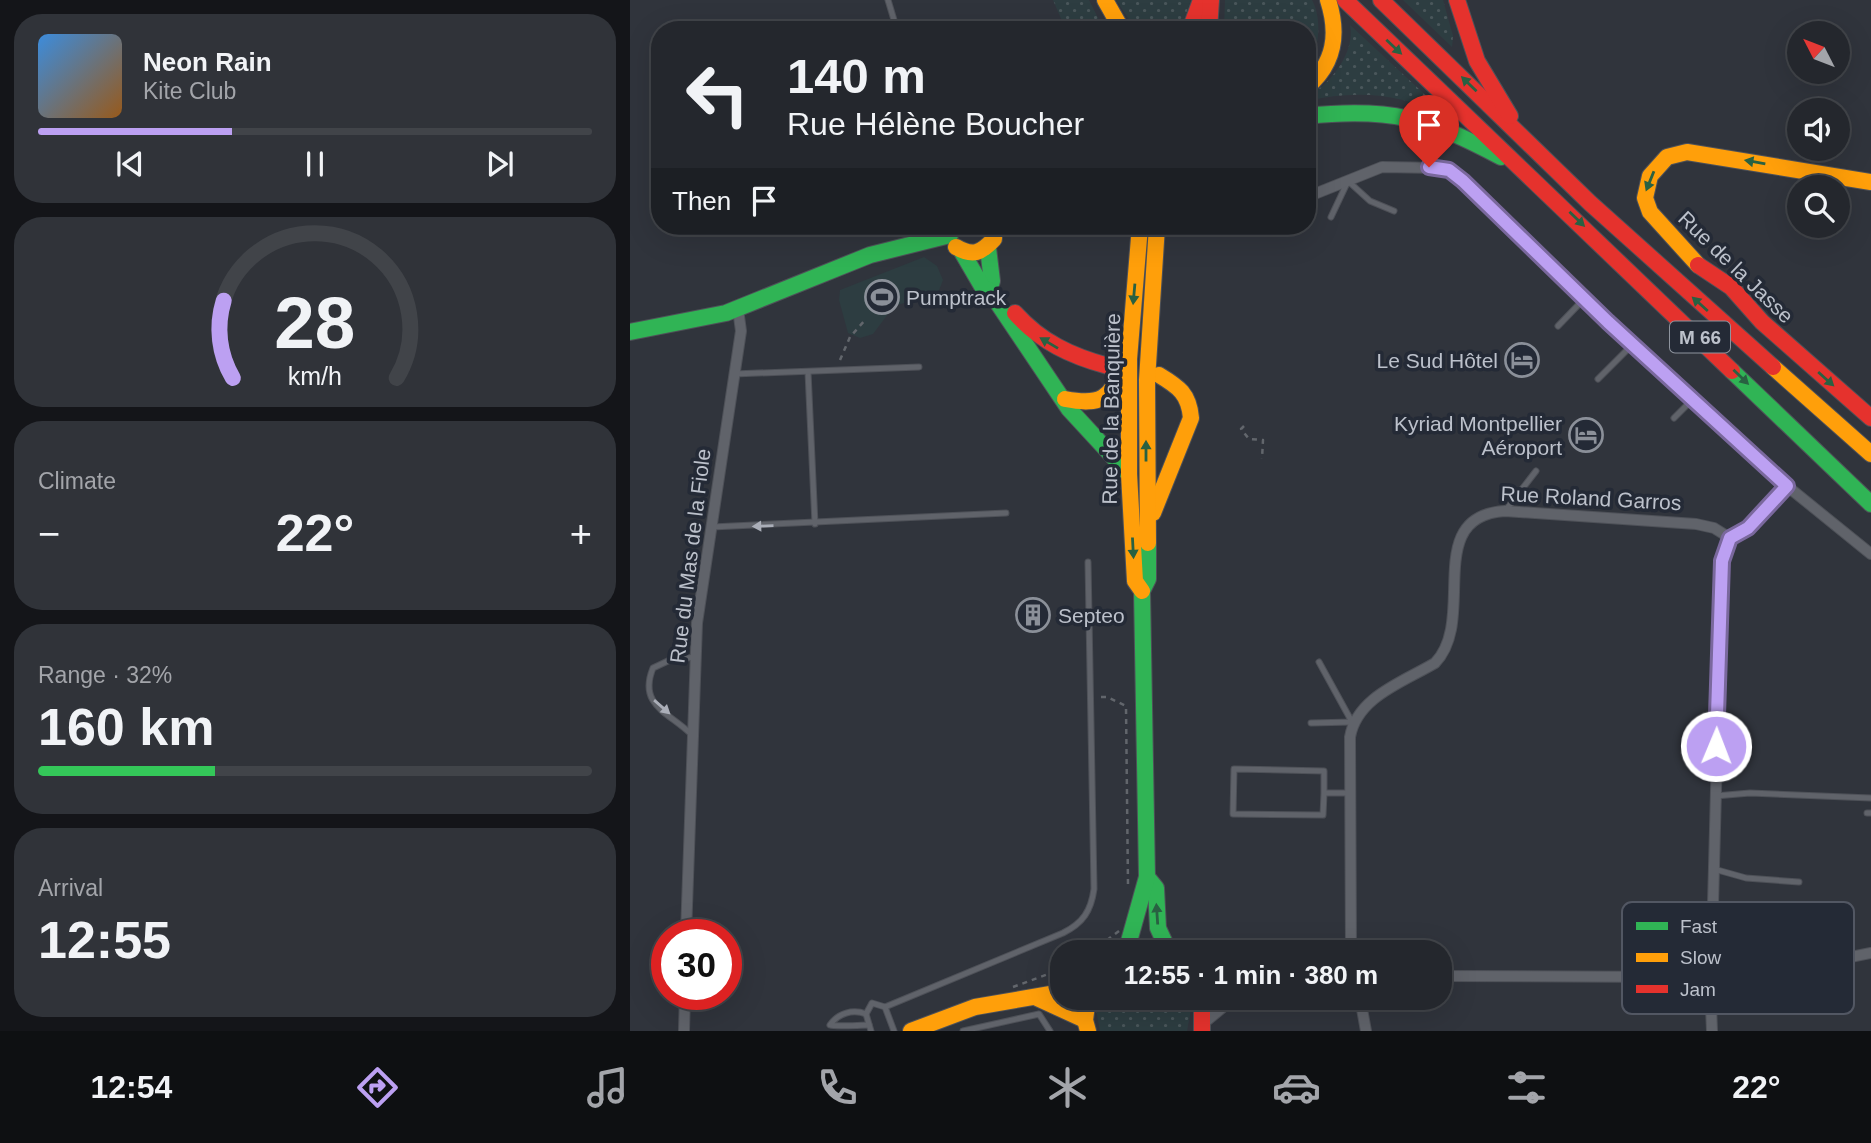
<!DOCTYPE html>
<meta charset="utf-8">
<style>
body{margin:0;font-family:Helvetica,sans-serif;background:#303339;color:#f1f3f6;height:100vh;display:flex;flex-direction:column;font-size:26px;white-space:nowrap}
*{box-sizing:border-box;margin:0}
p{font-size:23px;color:#a3a5aa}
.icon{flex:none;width:38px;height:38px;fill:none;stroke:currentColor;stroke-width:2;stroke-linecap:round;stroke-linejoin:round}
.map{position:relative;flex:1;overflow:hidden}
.panel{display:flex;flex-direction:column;gap:14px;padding:14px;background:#141519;width:630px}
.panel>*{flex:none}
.top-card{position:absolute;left:21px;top:21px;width:665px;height:214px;border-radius:28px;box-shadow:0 7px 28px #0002,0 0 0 2px #414449;background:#24272d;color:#f1f3f6;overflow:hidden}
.needle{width:46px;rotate:312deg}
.controls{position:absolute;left:1157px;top:21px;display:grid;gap:14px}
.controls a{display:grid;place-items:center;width:63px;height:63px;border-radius:50%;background:#24272d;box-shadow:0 7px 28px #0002,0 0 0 2px #414449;font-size:35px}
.speed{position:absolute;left:21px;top:919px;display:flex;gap:14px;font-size:35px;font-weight:700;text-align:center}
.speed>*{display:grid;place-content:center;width:91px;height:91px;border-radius:50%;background:#24272d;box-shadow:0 7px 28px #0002,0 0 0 2px #414449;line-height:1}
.speed .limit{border:10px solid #d22;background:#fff;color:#111}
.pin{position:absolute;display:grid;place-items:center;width:60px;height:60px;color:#fff;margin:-72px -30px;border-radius:50% 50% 50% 0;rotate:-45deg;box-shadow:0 0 7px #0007}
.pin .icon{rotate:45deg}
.me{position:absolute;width:77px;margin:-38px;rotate:1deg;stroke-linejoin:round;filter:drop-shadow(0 0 5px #0008)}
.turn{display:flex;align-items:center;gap:24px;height:147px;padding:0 21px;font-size:32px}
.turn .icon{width:91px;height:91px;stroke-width:2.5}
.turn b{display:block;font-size:49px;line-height:60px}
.then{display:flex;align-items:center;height:66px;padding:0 21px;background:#0003;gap:14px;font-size:26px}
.big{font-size:52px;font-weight:600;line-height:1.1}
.panel .card{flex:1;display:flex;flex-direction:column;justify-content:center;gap:10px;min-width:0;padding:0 24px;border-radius:28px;background:#303339}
.panel .dial{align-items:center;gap:0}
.dial svg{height:182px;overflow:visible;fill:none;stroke:#414449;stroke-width:7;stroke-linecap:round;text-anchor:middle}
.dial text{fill:#f1f3f6;stroke:none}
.song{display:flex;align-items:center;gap:21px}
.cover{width:84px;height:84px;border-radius:10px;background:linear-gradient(135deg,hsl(210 70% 55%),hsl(30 70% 35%))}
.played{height:7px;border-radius:4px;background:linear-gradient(90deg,#bca0f2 35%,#414449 35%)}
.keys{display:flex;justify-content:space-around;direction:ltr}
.heat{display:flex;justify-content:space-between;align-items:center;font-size:38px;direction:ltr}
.charge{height:10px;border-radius:5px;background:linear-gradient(90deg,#34c759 32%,#414449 0)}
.trip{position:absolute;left:420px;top:940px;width:402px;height:70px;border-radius:28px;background:#24272d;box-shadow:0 7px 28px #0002,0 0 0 2px #414449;font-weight:600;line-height:70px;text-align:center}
.tabs{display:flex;height:112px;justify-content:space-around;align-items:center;background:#0e1012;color:#a3a5aa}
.tabs .icon{width:49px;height:49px}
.tabs .selected{color:#bca0f2}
.tabs b{font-size:32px;color:#f1f3f6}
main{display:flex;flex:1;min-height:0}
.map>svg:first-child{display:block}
.grass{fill:url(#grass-dots)}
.pitch{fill:#2d3d41}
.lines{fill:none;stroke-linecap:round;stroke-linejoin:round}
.lane-casing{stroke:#4e5158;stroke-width:7}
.street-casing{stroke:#4e5158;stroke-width:12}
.fast-casing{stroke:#4e5158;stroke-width:18}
.slow-casing{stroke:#4e5158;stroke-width:18}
.jam-casing{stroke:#4e5158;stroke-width:18}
.path{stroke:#62666c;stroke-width:2.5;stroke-dasharray:5 5;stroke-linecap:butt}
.lane{stroke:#60636a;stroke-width:5}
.street{stroke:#60636a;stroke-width:10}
.fast{stroke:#30b455;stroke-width:16}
.slow{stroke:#ff9f0a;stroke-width:16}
.jam{stroke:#e5322d;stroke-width:16}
.oneway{fill:#296142}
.oneway2{fill:#aaaeb8}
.route-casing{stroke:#7a689d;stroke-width:18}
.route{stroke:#bca0f2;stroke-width:12}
.labels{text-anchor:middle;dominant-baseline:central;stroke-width:7;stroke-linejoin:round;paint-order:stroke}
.shield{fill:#242a36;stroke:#8e949e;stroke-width:2}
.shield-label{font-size:19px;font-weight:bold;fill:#bcc1cb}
.street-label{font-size:21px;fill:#bcc1cb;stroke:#242a36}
.poi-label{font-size:21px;fill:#bcc1cb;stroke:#242a36;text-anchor:start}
.key{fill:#242a36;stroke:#525763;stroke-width:2}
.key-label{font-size:19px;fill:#bcc1cb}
</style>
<main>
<section class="panel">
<div class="card">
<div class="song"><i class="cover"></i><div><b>Neon Rain</b><p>Kite Club</p></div></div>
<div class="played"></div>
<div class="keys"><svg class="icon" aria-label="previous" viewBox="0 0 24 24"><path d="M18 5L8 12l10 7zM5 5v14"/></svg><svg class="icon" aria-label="pause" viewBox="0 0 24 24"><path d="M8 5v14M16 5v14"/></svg><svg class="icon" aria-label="next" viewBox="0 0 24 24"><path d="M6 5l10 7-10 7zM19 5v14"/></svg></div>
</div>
<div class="card dial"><svg viewBox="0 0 100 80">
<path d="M14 69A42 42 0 1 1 86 69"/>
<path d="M14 69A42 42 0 0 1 10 35" stroke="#bca0f2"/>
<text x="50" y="56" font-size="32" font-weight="700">28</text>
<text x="50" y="72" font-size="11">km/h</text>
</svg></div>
<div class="card"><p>Climate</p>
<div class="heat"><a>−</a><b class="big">22°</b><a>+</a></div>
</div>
<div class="card"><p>Range · 32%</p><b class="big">160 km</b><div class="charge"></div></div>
<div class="card"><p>Arrival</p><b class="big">12:55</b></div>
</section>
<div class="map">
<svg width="1241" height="1031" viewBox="0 0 1241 1031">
<defs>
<pattern id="grass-dots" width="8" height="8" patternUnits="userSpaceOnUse" patternTransform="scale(1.75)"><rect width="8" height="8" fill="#2d3d41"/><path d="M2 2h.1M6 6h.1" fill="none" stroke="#4a575b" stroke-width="1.8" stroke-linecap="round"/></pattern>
</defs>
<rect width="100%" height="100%" fill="#30343c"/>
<g class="grass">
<polygon points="423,0 459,0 474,30 436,30"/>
<polygon points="486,0 561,0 550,30 506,30"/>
<path d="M595,0H682C692,18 690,50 677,66V30H594Z"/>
<polygon points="773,0 813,0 823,36 822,47"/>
<path d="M720,25L818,116C771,94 728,89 677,101V96C700,86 726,51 720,25Z"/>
<polygon points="469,998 558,998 561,1009 557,1031 470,1031 466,1009"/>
</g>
<polygon class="pitch" points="294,257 307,266 313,280 308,293 264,306 243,334 230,338 218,333 209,300 210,290"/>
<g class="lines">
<g class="lane-casing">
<g id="lane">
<polyline points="258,0 267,30"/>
<polyline points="701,217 718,181 740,201 764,211"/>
<polyline points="928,326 954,299"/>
<polyline points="178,372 185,524"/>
<polyline points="104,374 289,367"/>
<polyline points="968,379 1002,345"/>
<polyline points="1044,418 1063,399"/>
<polyline points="875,511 906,471"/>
<polyline points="82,527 376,513"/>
<polyline points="681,723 722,722 689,662"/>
<path d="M61,734C38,712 8,705 23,668L40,660L65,657"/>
<polyline points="694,793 694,771 604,769 603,814 693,815 694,793 720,793"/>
<polyline points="1085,796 1120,793 1241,798"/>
<polyline points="1237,813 1241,813"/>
<polyline points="1084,869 1116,878 1169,882"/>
<path d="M236,1014C223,1009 208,1013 200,1025C206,1027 229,1025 239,1025"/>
<polyline points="241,1031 236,1014 242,1003 255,1007"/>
<path d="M264,1031L255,1007L433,933C453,923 461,911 464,889L458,562"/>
<polyline points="333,1031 409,1014 420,1031"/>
</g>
</g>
<g class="street-casing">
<g id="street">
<polyline points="682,195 752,167 809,168 825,174 978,322 1157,486 1241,554"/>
<polyline points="56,934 67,623 111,331 108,309"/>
<path d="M721,952L720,737C727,697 773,682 805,663C848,619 791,516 875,511L1066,524L1084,528L1100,538"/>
<polyline points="1089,964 1082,943 1092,561 1100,538 1118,528 1157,486"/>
<path d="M1093,967C1100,977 1098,987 1087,993L1072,991L1066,977L1070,968L1079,963L1119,975"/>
<polyline points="810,976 1047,977 1067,973"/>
<polyline points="1097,982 1241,953"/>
<polyline points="1072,991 1081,1007 1082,1031"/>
<polyline points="730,998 736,1031"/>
<polyline points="574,1023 604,998"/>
<polyline points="54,1031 55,994"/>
</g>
</g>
<g class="fast-casing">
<g id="fast">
<path d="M677,116C760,107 798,118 871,157"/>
<polyline points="358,248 362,281 359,290"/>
<polyline points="332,252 353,288 359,290 439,409 499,474"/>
<polyline points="0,332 96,313 240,255 320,235"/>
<polyline points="1102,371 1241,504"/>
<polyline points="517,877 526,888 528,928 539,952"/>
<polyline points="496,952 517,877 512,591 518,579 518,543"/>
</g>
</g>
<g class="slow-casing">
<g id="slow">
<polyline points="475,0 492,30"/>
<path d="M677,87C705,63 709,34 698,0"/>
<polyline points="510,226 499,359 499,474 505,581 512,591"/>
<path d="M326,247C343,257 351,253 364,239V226"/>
<polyline points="1068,265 1020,212 1015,198 1020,176 1037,157 1057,152 1241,182"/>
<polyline points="1143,367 1241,454"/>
<path d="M435,399C477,407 479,395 498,361"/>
<path d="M523,513L561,418C559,394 549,387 529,375"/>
<polyline points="518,543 517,380 527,226"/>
<polyline points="407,998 455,1020"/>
<polyline points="458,998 455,1020 458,1031"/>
<polyline points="281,1031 345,1007 432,992"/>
</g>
</g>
<g class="jam-casing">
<g id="jam">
<polyline points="715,0 1102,371"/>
<polyline points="751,0 960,203 1143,367"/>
<polyline points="827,0 847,61 880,116"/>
<polyline points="560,30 571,0"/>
<polyline points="579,30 581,0"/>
<polyline points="1068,265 1101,287 1132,322 1241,418"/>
<path d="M385,313C411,342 441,356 478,366"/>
<polyline points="572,998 572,1031"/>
</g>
</g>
<g class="path">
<polyline points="210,360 220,337 235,320"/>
<polyline points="614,426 611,429 619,439 633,440 632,459"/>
<polyline points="471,697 477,697 496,706 498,885"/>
<polyline points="461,952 489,931"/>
<polyline points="383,987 432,969"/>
</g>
<use href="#lane" class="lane"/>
<use href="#street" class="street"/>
<use href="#fast" class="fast"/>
<use href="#slow" class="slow"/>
<use href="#jam" class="jam"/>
</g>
<defs><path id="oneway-solid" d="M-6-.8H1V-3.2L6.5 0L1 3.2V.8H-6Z" transform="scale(1.75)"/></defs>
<g class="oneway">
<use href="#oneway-solid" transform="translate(764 47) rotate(43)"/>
<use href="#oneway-solid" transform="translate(839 84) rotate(-136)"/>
<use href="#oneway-solid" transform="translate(1125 162) rotate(-170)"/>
<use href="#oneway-solid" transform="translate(1020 181) rotate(112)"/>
<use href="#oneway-solid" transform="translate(947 219) rotate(44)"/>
<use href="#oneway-solid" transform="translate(504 294) rotate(95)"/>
<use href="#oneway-solid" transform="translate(1070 304) rotate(-138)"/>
<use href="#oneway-solid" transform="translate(419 343) rotate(-149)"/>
<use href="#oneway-solid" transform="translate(1111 377) rotate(44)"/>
<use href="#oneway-solid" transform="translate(1196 379) rotate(42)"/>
<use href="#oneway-solid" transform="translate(516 451) rotate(-90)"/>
<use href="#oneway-solid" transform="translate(503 548) rotate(87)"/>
<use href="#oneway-solid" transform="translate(527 914) rotate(-94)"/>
</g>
<g class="oneway2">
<use href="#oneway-solid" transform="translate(133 526) rotate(178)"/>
<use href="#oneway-solid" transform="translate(32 707) rotate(41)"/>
</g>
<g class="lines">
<g class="route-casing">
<polyline id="route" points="799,167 819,170 833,181 978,322 1157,486 1118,528 1100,538 1092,561 1086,746"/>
</g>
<use href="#route" class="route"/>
</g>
<defs>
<g id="stadium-ring" transform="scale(1.75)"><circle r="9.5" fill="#242a36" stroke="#8b9099" stroke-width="1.5"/><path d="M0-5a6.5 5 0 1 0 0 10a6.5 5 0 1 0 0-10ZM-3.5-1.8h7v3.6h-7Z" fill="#8b9099"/></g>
<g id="hotel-ring" transform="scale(1.75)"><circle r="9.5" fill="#242a36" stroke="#8b9099" stroke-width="1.5"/><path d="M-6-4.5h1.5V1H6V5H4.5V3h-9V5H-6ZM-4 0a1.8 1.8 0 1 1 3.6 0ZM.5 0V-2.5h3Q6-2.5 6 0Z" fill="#8b9099"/></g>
<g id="building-ring" transform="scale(1.75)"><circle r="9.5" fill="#242a36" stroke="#8b9099" stroke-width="1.5"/><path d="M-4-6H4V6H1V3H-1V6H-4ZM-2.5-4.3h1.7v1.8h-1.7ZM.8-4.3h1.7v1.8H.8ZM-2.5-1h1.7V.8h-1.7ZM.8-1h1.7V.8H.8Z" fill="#8b9099"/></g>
</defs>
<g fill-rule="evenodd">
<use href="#stadium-ring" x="252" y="297"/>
<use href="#hotel-ring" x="892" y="360"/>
<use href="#hotel-ring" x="956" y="435"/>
<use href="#building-ring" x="403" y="615"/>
</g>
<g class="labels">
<rect class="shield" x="1040" y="321.5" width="60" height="31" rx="5"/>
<g class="shield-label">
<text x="1070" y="337">M 66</text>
</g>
<g class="street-label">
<text transform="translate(1106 267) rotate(44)">Rue de la Jasse</text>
<text transform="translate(481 409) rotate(-89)">Rue de la Banquière</text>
<text transform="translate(961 498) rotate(3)">Rue Roland Garros</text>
<text transform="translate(60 556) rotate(-83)">Rue du Mas de la Fiole</text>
</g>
<g class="poi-label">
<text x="276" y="297">Pumptrack</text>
<text x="868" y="360" text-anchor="end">Le Sud Hôtel</text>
<text x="932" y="423" text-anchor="end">Kyriad Montpellier<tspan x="932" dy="24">Aéroport</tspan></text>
<text x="428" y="615">Septeo</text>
</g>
</g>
<rect x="992" y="902" width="232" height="112" rx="10" class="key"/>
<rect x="1006" y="922" width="32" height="8" fill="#30b455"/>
<rect x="1006" y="953" width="32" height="9" fill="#ff9f0a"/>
<rect x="1006" y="985" width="32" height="8" fill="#e5322d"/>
<g class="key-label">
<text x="1050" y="933">Fast</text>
<text x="1050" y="964">Slow</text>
<text x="1050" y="996">Jam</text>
</g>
</svg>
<div class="controls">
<a><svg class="needle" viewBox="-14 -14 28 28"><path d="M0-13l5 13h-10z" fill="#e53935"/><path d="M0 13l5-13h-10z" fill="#a3a5aa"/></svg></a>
<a><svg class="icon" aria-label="sound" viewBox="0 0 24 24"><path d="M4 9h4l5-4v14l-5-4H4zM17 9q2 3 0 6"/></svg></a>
<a><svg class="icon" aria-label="search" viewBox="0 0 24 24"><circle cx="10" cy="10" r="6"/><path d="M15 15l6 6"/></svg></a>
</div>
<div class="speed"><div class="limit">30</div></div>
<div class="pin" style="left:799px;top:167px;background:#d93025"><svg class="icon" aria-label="arrive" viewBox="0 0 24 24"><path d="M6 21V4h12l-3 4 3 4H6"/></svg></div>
<svg class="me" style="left:1086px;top:746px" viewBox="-20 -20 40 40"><circle r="17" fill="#bca0f2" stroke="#fff" stroke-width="3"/><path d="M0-11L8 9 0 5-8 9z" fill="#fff"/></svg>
<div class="trip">12:55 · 1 min · 380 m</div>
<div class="top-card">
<div class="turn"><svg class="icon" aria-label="left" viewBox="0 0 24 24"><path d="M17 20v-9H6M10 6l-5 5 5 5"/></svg><div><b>140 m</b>Rue Hélène Boucher</div></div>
<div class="then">Then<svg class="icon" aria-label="arrive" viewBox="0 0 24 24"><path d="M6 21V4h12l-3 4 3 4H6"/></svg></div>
</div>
</div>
</main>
<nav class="tabs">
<b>12:54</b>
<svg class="icon selected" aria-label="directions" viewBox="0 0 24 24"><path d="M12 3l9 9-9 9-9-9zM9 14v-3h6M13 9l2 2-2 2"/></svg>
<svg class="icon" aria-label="music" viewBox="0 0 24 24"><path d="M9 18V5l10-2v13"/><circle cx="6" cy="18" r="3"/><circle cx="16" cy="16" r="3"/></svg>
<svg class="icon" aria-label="phone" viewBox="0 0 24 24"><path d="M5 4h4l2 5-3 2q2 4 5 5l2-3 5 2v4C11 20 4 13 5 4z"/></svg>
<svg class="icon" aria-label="climate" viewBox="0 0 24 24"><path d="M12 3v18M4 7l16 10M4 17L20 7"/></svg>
<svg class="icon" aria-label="car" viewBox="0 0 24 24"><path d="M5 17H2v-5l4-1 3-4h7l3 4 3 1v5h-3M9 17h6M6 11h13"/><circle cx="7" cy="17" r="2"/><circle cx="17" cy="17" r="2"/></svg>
<svg class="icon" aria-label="filters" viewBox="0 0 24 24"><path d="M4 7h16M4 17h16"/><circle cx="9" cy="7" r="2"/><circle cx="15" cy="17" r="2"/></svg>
<b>22°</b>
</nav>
